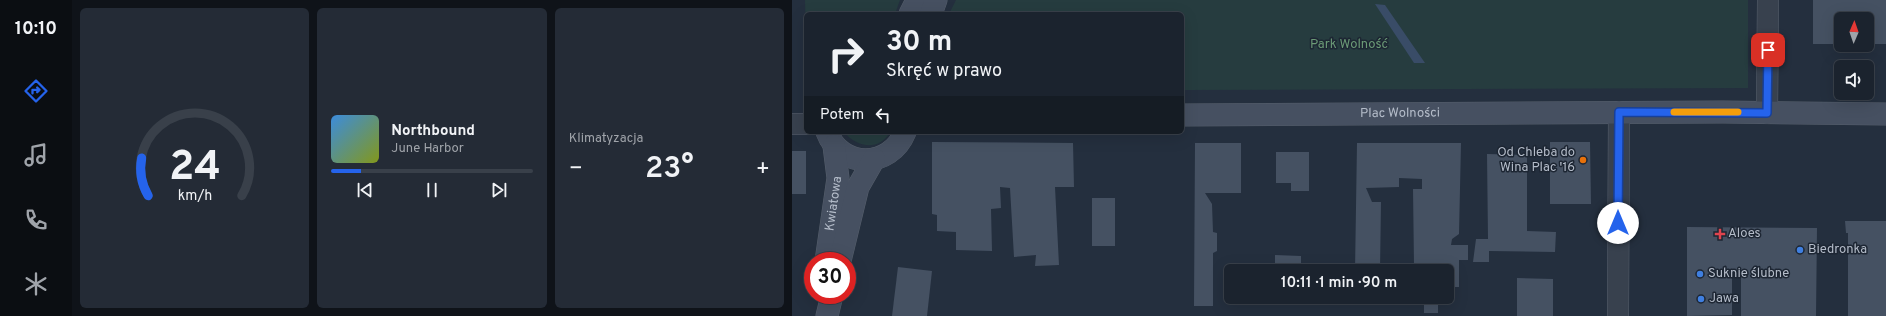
<!DOCTYPE html>
<html lang="pl">
<meta charset="utf-8">
<style>
body{margin:0;font-family:Overpass,sans-serif;background:#242b36;color:#f1f3f6;height:100vh;display:flex;flex-direction:column;font-size:15px;white-space:nowrap}
*{box-sizing:border-box;margin:0}
p{font-size:13px;color:#a0a4aa}
.icon{flex:none;width:22px;height:22px;fill:none;stroke:currentColor;stroke-width:2;stroke-linecap:round;stroke-linejoin:round}
.map{position:relative;flex:1;overflow:hidden}
.drawer{display:flex;flex-direction:column;gap:8px;padding:8px;background:#0f1319;width:720px}
.drawer>*{flex:none}
.top-card{position:absolute;left:12px;top:12px;width:380px;height:122px;border-radius:6px;box-shadow:0 4px 16px #0002,0 0 0 1px #39404a;background:#1b232e;color:#f1f3f6;overflow:hidden}
.needle{width:26px;rotate:2deg}
.controls{position:absolute;left:1042px;top:12px;display:grid;gap:8px}
.controls a{display:grid;place-items:center;width:40px;height:40px;border-radius:6px;background:#1b232e;box-shadow:0 4px 16px #0002,0 0 0 1px #39404a;font-size:20px}
.speed{position:absolute;left:12px;top:252px;display:flex;gap:8px;font-size:20px;font-weight:700;text-align:center}
.speed>*{display:grid;place-content:center;width:52px;height:52px;border-radius:50%;background:#1b232e;box-shadow:0 4px 16px #0002,0 0 0 1px #39404a;line-height:1}
.speed .limit{border:6px solid #d22;background:#fff;color:#111}
.pin{position:absolute;display:grid;place-items:center;width:34px;height:34px;color:#fff;margin:-17px;border-radius:8px;box-shadow:0 2px 6px #0006}
.me{position:absolute;width:44px;margin:-22px;rotate:0deg;stroke-linejoin:round;filter:drop-shadow(0 0 3px #0008)}
.turn{display:flex;align-items:center;gap:14px;height:84px;padding:0 16px;font-size:18px}
.turn .icon{width:52px;height:52px;stroke-width:2.5}
.turn b{display:block;font-size:28px;line-height:34px}
.then{display:flex;align-items:center;height:38px;padding:0 16px;background:#0003;gap:8px;font-size:15px}
.big{font-size:30px;font-weight:600;line-height:1.1}
.drawer .tile{flex:1;display:flex;flex-direction:column;justify-content:center;gap:6px;min-width:0;padding:0 14px;border-radius:6px;background:#242b36}
.drawer .dial{align-items:center;gap:0}
.dial svg{height:104px;overflow:visible;fill:none;stroke:#39404a;stroke-width:7;stroke-linecap:round;text-anchor:middle}
.dial text{fill:#f1f3f6;stroke:none}
.song{display:flex;align-items:center;gap:12px}
.cover{width:48px;height:48px;border-radius:6px;background:linear-gradient(135deg,hsl(210 70% 55%),hsl(70 70% 35%))}
.played{height:4px;border-radius:2px;background:linear-gradient(90deg,#2563eb 15%,#39404a 15%)}
.keys{display:flex;justify-content:space-around;direction:ltr}
.heat{display:flex;justify-content:space-between;align-items:center;font-size:22px;direction:ltr}
.drawer .tiles{flex:1;display:grid;gap:8px;grid-template-columns:repeat(3,1fr)}
.trip{position:absolute;left:432px;top:264px;width:230px;height:40px;border-radius:6px;background:#1b232e;box-shadow:0 4px 16px #0002,0 0 0 1px #39404a;font-weight:600;line-height:40px;text-align:center}
main{display:flex;flex:1;min-height:0}
.menu{display:flex;flex-direction:column;width:72px;justify-content:space-around;align-items:center;background:#0b0e12;color:#a0a4aa}
.menu .icon{width:28px;height:28px}
.menu .selected{color:#2563eb}
.menu b{font-size:18px;color:#f1f3f6}
.map>svg:first-child{display:block}
.green{fill:#263c3f}
.water{fill:#394c67}
.building{fill:#455162}
.lines{fill:none;stroke-linecap:round;stroke-linejoin:round}
.street-casing{stroke:#565f6c;stroke-width:22}
.secondary-casing{stroke:#565f6c;stroke-width:23}
.street{stroke:#38414e;stroke-width:21}
.secondary{stroke:#465061;stroke-width:22}
.route-casing{stroke:#184099;stroke-width:10}
.route{stroke:#2563eb;stroke-width:7}
.slow{stroke:#f59e0b;stroke-width:7}
.food-dot{fill:#e8710a;stroke:#1d2633;stroke-width:1.5}
.health-dot{fill:#e0444e;stroke:#1d2633;stroke-width:1.5}
.shop-dot{fill:#3f7fe0;stroke:#1d2633;stroke-width:1.5}
.labels{text-anchor:middle;dominant-baseline:central;stroke-width:3;stroke-linejoin:round;paint-order:stroke}
.park-label{font-size:13px;fill:#6b9a76;stroke:#1d2633}
.street-label{font-size:13px;fill:#b4bcc9;stroke:#1d2633}
.poi-label{font-size:13px;fill:#b4bcc9;stroke:#1d2633;text-anchor:start}
</style>
<main>
<nav class="menu">
<b>10:10</b>
<svg class="icon selected" aria-label="directions" viewBox="0 0 24 24"><path d="M12 3l9 9-9 9-9-9zM9 14v-3h6M13 9l2 2-2 2"/></svg>
<svg class="icon" aria-label="music" viewBox="0 0 24 24"><path d="M9 18V5l10-2v13"/><circle cx="6" cy="18" r="3"/><circle cx="16" cy="16" r="3"/></svg>
<svg class="icon" aria-label="phone" viewBox="0 0 24 24"><path d="M5 4h4l2 5-3 2q2 4 5 5l2-3 5 2v4C11 20 4 13 5 4z"/></svg>
<svg class="icon" aria-label="climate" viewBox="0 0 24 24"><path d="M12 3v18M4 7l16 10M4 17L20 7"/></svg>
</nav>
<section class="drawer">
<div class="tiles">
<div class="tile dial"><svg viewBox="0 0 100 80">
<path d="M14 69A42 42 0 1 1 86 69"/>
<path d="M14 69A42 42 0 0 1 9 40" stroke="#2563eb"/>
<text x="50" y="56" font-size="32" font-weight="700">24</text>
<text x="50" y="72" font-size="11">km/h</text>
</svg></div>
<div class="tile">
<div class="song"><i class="cover"></i><div><b>Northbound</b><p>June Harbor</p></div></div>
<div class="played"></div>
<div class="keys"><svg class="icon" aria-label="previous" viewBox="0 0 24 24"><path d="M18 5L8 12l10 7zM5 5v14"/></svg><svg class="icon" aria-label="pause" viewBox="0 0 24 24"><path d="M8 5v14M16 5v14"/></svg><svg class="icon" aria-label="next" viewBox="0 0 24 24"><path d="M6 5l10 7-10 7zM19 5v14"/></svg></div>
</div>
<div class="tile"><p>Klimatyzacja</p>
<div class="heat"><a>−</a><b class="big">23°</b><a>+</a></div>
</div>
</div>
</section>
<div class="map">
<svg width="1094" height="316" viewBox="0 0 1094 316">
<rect width="100%" height="100%" fill="#242f3e"/>
<g class="green">
<polygon points="13,0 108,0 103,14 14,14 14,37"/>
<polygon points="164,0 956,0 956,88 390,90 390,14 157,14"/>
<path d="M52,132H98C87,152 64,147 52,132Z"/>
</g>
<polygon class="water" points="583,4 593,5 633,63 622,63"/>
<g class="building">
<polygon points="1021,0 1094,0 1094,44 1075,44 1075,19 1049,19 1049,44 1021,44"/>
<polygon points="140,142 281,143 282,187 263,187 267,265 243,266 244,255 222,257 218,188 208,187 209,208 199,209 200,251 164,250 164,232 145,231 145,215 140,214"/>
<polygon points="758,142 798,142 799,204 758,204"/>
<polygon points="403,143 449,143 449,193 413,193 420,204 421,232 425,233 425,251 421,253 421,306 402,306"/>
<polygon points="565,143 669,143 667,234 660,239 659,245 676,245 676,260 667,260 667,287 655,287 655,271 648,271 648,265 622,265 621,189 630,189 630,179 607,178 607,187 574,188 580,202 589,202 588,271 563,271"/>
<rect x="0" y="151" width="14" height="43"/>
<polygon points="484,152 517,152 517,191 499,191 499,183 484,183"/>
<polygon points="695,154 735,155 735,231 764,232 763,252 697,251 697,262 681,262 684,239 696,239"/>
<rect x="300" y="198" width="23" height="48"/>
<polygon points="1053,221 1094,221 1094,316 1056,316 1056,233 1054,233"/>
<polygon points="895,227 1025,228 1024,316 949,316 949,272 940,272 940,315 895,316"/>
<polygon points="483,255 509,256 509,271 483,271"/>
<polygon points="106,267 140,271 135,316 100,316"/>
<polygon points="725,278 761,279 761,316 725,316"/>
<rect x="632" y="297" width="14" height="16"/>
</g>
<g class="lines">
<g class="street-casing">
<g id="street">
<polyline points="975,113 976,0"/>
<polyline points="0,124 14,124"/>
<polyline points="826,316 827,112"/>
</g>
</g>
<g class="secondary-casing">
<g id="secondary">
<polyline points="118,14 125,0"/>
<polyline points="139,14 144,0"/>
<path id="s1" d="M390,115L931,112L1094,114"/>
<path d="M35,132C49,169 98,169 113,132"/>
<path id="s2" d="M34,261L46,178L42,146"/>
<polyline points="48,261 66,187 82,159"/>
<polyline points="35,316 40,295"/>
</g>
</g>
<use href="#street" class="street"/>
<use href="#secondary" class="secondary"/>
</g>
<g class="lines">
<g class="route-casing">
<polyline id="route" points="826,223 827,112 975,113 976,50"/>
</g>
<use href="#route" class="route"/>
<polyline class="slow" points="882,112 946,112"/>
</g>
<circle class="food-dot" cx="791" cy="160" r="4"/>
<path class="health-dot" d="M926 228h4v4h4v4h-4v4h-4v-4h-4v-4h4z"/>
<g class="shop-dot">
<circle cx="1008" cy="250" r="4"/>
<circle cx="908" cy="274" r="4"/>
<circle cx="909" cy="299" r="4"/>
</g>
<g class="labels">
<g class="park-label">
<text x="557" y="45">Park Wolność</text>
</g>
<g class="street-label">
<text stroke="none"><textPath href="#s1" startOffset="218">Plac Wolności</textPath></text>
<text stroke="none"><textPath href="#s2" startOffset="58">Kwiatowa</textPath></text>
</g>
<g class="poi-label">
<text x="783" y="153" text-anchor="end">Od Chleba do<tspan x="783" dy="15">Wina Plac '16</tspan></text>
<text x="936" y="234">Aloes</text>
<text x="1016" y="250">Biedronka</text>
<text x="916" y="274">Suknie ślubne</text>
<text x="917" y="299">Jawa</text>
</g>
</g>
</svg>
<div class="controls">
<a><svg class="needle" viewBox="-14 -14 28 28"><path d="M0-13l5 13h-10z" fill="#e53935"/><path d="M0 13l5-13h-10z" fill="#a0a4aa"/></svg></a>
<a><svg class="icon" aria-label="sound" viewBox="0 0 24 24"><path d="M4 9h4l5-4v14l-5-4H4zM17 9q2 3 0 6"/></svg></a>
</div>
<div class="speed"><div class="limit">30</div></div>
<div class="pin" style="left:976px;top:50px;background:#d93025"><svg class="icon" aria-label="arrive" viewBox="0 0 24 24"><path d="M6 21V4h12l-3 4 3 4H6"/></svg></div>
<svg class="me" style="left:826px;top:223px" viewBox="-20 -20 40 40"><circle r="19" fill="#fff"/><path d="M0-13L10 11 0 6-10 11z" fill="#2563eb"/></svg>
<div class="trip">10:11 · 1 min · 90 m</div>
<div class="top-card">
<div class="turn"><svg class="icon" aria-label="right" viewBox="0 0 24 24"><path d="M7 20v-9h11M14 6l5 5-5 5"/></svg><div><b>30 m</b>Skręć w prawo</div></div>
<div class="then">Potem<svg class="icon" aria-label="left" viewBox="0 0 24 24"><path d="M17 20v-9H6M10 6l-5 5 5 5"/></svg></div>
</div>
</div>
</main>
